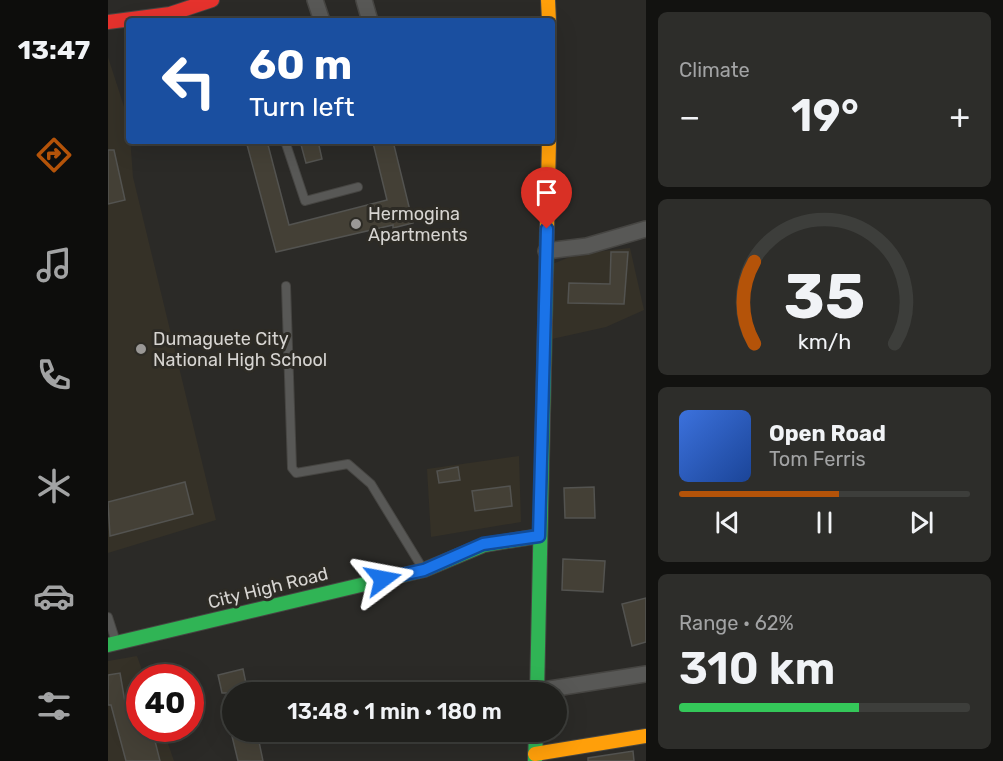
<!DOCTYPE html>
<meta charset="utf-8">
<style>
body{margin:0;font-family:Rubik,sans-serif;background:#2d2d2a;color:#f1f3f6;height:100vh;display:flex;flex-direction:column;font-size:22px;white-space:nowrap}
*{box-sizing:border-box;margin:0}
p{font-size:20px;color:#a2a3a4}
.icon{flex:none;width:33px;height:33px;fill:none;stroke:currentColor;stroke-width:2;stroke-linecap:round;stroke-linejoin:round}
.map{position:relative;flex:1;overflow:hidden}
.drawer{display:flex;flex-direction:column;gap:12px;padding:12px;background:#121210;width:357px}
.drawer>*{flex:none}
.top-card{position:absolute;left:18px;top:18px;width:429px;height:126px;border-radius:6px;box-shadow:0 6px 24px #0002,0 0 0 2px #3d3e3b;background:#1a4fa0;color:#fff;overflow:hidden}
.speed{position:absolute;left:18px;top:664px;display:flex;gap:12px;font-size:30px;font-weight:700;text-align:center}
.speed>*{display:grid;place-content:center;width:78px;height:78px;border-radius:50%;background:#20201d;box-shadow:0 6px 24px #0002,0 0 0 2px #3d3e3b;line-height:1}
.speed .limit{border:9px solid #d22;background:#fff;color:#111}
.pin{position:absolute;display:grid;place-items:center;width:51px;height:51px;color:#fff;margin:-62px -26px;border-radius:50% 50% 50% 0;rotate:-45deg;box-shadow:0 0 6px #0007}
.pin .icon{rotate:45deg}
.me{position:absolute;width:66px;margin:-33px;rotate:77deg;stroke-linejoin:round;filter:drop-shadow(0 0 4px #0008)}
.turn{display:flex;align-items:center;gap:21px;height:126px;padding:0 24px;font-size:27px}
.turn .icon{width:78px;height:78px;stroke-width:2.5}
.turn b{display:block;font-size:42px;line-height:51px}
.big{font-size:45px;font-weight:600;line-height:1.1}
.drawer .card{flex:1;display:flex;flex-direction:column;justify-content:center;gap:9px;min-width:0;padding:0 21px;border-radius:9px;background:#2d2d2a}
.drawer .dial{align-items:center;gap:0}
.dial svg{height:156px;overflow:visible;fill:none;stroke:#3d3e3b;stroke-width:7;stroke-linecap:round;text-anchor:middle}
.dial text{fill:#f1f3f6;stroke:none}
.song{display:flex;align-items:center;gap:18px}
.cover{width:72px;height:72px;border-radius:9px;background:linear-gradient(135deg,hsl(220 70% 55%),hsl(220 70% 35%))}
.played{height:6px;border-radius:3px;background:linear-gradient(90deg,#b45309 55%,#3d3e3b 55%)}
.keys{display:flex;justify-content:space-around;direction:ltr}
.heat{display:flex;justify-content:space-between;align-items:center;font-size:33px;direction:ltr}
.charge{height:9px;border-radius:4px;background:linear-gradient(90deg,#34c759 62%,#3d3e3b 0)}
.trip{position:absolute;left:114px;top:682px;width:345px;height:60px;border-radius:30px;background:#20201d;box-shadow:0 6px 24px #0002,0 0 0 2px #3d3e3b;font-weight:600;line-height:60px;text-align:center}
main{display:flex;flex:1;min-height:0}
.tab-bar{display:flex;flex-direction:column;width:108px;justify-content:space-around;align-items:center;background:#0d0d0c;color:#a2a3a4}
.tab-bar .icon{width:42px;height:42px}
.tab-bar .current{color:#b45309}
.tab-bar b{font-size:27px;color:#f1f3f6}
.map>svg:first-child{display:block}
.built{fill:#353127}
.building{fill:#444036;stroke:#535350;stroke-width:1.5}
.lines{fill:none;stroke-linecap:round;stroke-linejoin:round}
.lane-casing{stroke:#464542;stroke-width:10}
.street-casing{stroke:#464542;stroke-width:18}
.fast-casing{stroke:#464542;stroke-width:16}
.slow-casing{stroke:#464542;stroke-width:16}
.jam-casing{stroke:#464542;stroke-width:16}
.lane{stroke:#585856;stroke-width:8}
.street{stroke:#585856;stroke-width:15}
.fast{stroke:#30b455;stroke-width:14}
.slow{stroke:#ff9f0a;stroke-width:14}
.jam{stroke:#e5322d;stroke-width:14}
.route-casing{stroke:#114b97;stroke-width:15}
.route{stroke:#1a73e8;stroke-width:10}
.poi-dot{fill:#9a9896;stroke:#2d2b25;stroke-width:2}
.labels{text-anchor:middle;dominant-baseline:central;stroke-width:6;stroke-linejoin:round;paint-order:stroke}
.poi-label{font-size:18px;fill:#d6d4d1;stroke:#2d2b25;text-anchor:start}
.street-label{font-size:18px;fill:#d6d4d1;stroke:#2d2b25}
</style>
<main>
<nav class="tab-bar">
<b>13:47</b>
<svg class="icon current" aria-label="directions" viewBox="0 0 24 24"><path d="M12 3l9 9-9 9-9-9zM9 14v-3h6M13 9l2 2-2 2"/></svg>
<svg class="icon" aria-label="music" viewBox="0 0 24 24"><path d="M9 18V5l10-2v13"/><circle cx="6" cy="18" r="3"/><circle cx="16" cy="16" r="3"/></svg>
<svg class="icon" aria-label="phone" viewBox="0 0 24 24"><path d="M5 4h4l2 5-3 2q2 4 5 5l2-3 5 2v4C11 20 4 13 5 4z"/></svg>
<svg class="icon" aria-label="climate" viewBox="0 0 24 24"><path d="M12 3v18M4 7l16 10M4 17L20 7"/></svg>
<svg class="icon" aria-label="car" viewBox="0 0 24 24"><path d="M5 17H2v-5l4-1 3-4h7l3 4 3 1v5h-3M9 17h6M6 11h13"/><circle cx="7" cy="17" r="2"/><circle cx="17" cy="17" r="2"/></svg>
<svg class="icon" aria-label="filters" viewBox="0 0 24 24"><path d="M4 7h16M4 17h16"/><circle cx="9" cy="7" r="2"/><circle cx="15" cy="17" r="2"/></svg>
</nav>
<div class="map">
<svg width="538" height="761" viewBox="0 0 538 761">
<rect width="100%" height="100%" fill="#2b2a27"/>
<g class="built">
<polygon points="0,57 21,122 25,177 108,520 0,553"/>
<polygon points="522,248 536,310 498,327 444,339 442,265 469,254"/>
<polygon points="411,456 413,522 323,537 319,469"/>
<polygon points="29,656 37,678 32,678 32,729 55,729 66,761 0,761 0,661"/>
</g>
<g class="building">
<polygon points="138,141 159,141 181,225 279,200 265,143 285,141 305,223 285,228 285,225 168,252"/>
<polygon points="192,141 210,141 214,159 198,163"/>
<polygon points="0,150 6,150 17,200 0,204"/>
<polygon points="503,252 520,252 516,304 460,303 461,283 502,284"/>
<polygon points="350,467 352,480 331,483 329,471"/>
<polygon points="77,482 85,514 2,536 0,502"/>
<polygon points="402,486 404,506 367,511 364,491"/>
<polygon points="486,487 487,518 457,518 456,488"/>
<polygon points="455,559 497,561 495,592 454,590"/>
<polygon points="538,598 538,642 524,646 514,604"/>
<polygon points="135,669 140,693 114,693 110,675"/>
<polygon points="12,673 18,708 32,704 32,729 44,729 52,761 18,761 3,705 0,705 0,675"/>
<polygon points="123,732 149,732 155,761 130,761"/>
<polygon points="525,751 526,761 480,761 480,758"/>
</g>
<g class="lines">
<g class="lane-casing">
<g id="lane">
<polyline points="177,141 197,201 250,187"/>
<polyline points="178,286 184,468 188,473 240,464 263,484 315,569"/>
<polyline points="0,617 8,642"/>
</g>
</g>
<g class="street-casing">
<g id="street">
<polyline points="207,0 214,21"/>
<polyline points="256,0 262,21"/>
<polyline points="438,251 479,246 538,229"/>
<polyline points="429,691 538,674"/>
</g>
</g>
<g class="fast-casing">
<g id="fast">
<polyline points="0,645 316,570 376,545 431,536"/>
<polyline points="429,693 439,230"/>
<polyline points="427,761 428,732"/>
</g>
</g>
<g class="slow-casing">
<g id="slow">
<polyline points="440,0 441,21"/>
<polyline points="439,230 441,141"/>
<polyline points="427,754 538,736"/>
</g>
</g>
<g class="jam-casing">
<polyline id="jam" points="0,22 62,14 104,0"/>
</g>
<use href="#lane" class="lane"/>
<use href="#street" class="street"/>
<use href="#fast" class="fast"/>
<use href="#slow" class="slow"/>
<use href="#jam" class="jam"/>
</g>
<g class="lines">
<g class="route-casing">
<polyline id="route" points="275,579 316,570 375,544 431,536 439,229"/>
</g>
<use href="#route" class="route"/>
</g>
<g class="poi-dot">
<circle cx="248" cy="224" r="6"/>
<circle cx="33" cy="349" r="6"/>
</g>
<g class="labels">
<g class="poi-label">
<text x="260" y="214">Hermogina<tspan x="260" dy="21">Apartments</tspan></text>
<text x="45" y="339">Dumaguete City<tspan x="45" dy="21">National High School</tspan></text>
</g>
<g class="street-label">
<text transform="translate(160 588) rotate(-14)">City High Road</text>
</g>
</g>
</svg>
<div class="speed"><div class="limit">40</div></div>
<div class="pin" style="left:439px;top:229px;background:#d93025"><svg class="icon" aria-label="arrive" viewBox="0 0 24 24"><path d="M6 21V4h12l-3 4 3 4H6"/></svg></div>
<svg class="me" style="left:275px;top:579px" viewBox="-20 -20 40 40"><path d="M0-17L14 15 0 8-14 15z" fill="#1a73e8" stroke="#fff" stroke-width="4"/></svg>
<div class="trip">13:48 · 1 min · 180 m</div>
<div class="top-card">
<div class="turn"><svg class="icon" aria-label="left" viewBox="0 0 24 24"><path d="M17 20v-9H6M10 6l-5 5 5 5"/></svg><div><b>60 m</b>Turn left</div></div>
</div>
</div>
<section class="drawer">
<div class="card"><p>Climate</p>
<div class="heat"><a>−</a><b class="big">19°</b><a>+</a></div>
</div>
<div class="card dial"><svg viewBox="0 0 100 80">
<path d="M14 69A42 42 0 1 1 86 69"/>
<path d="M14 69A42 42 0 0 1 14 27" stroke="#b45309"/>
<text x="50" y="56" font-size="32" font-weight="700">35</text>
<text x="50" y="72" font-size="11">km/h</text>
</svg></div>
<div class="card">
<div class="song"><i class="cover"></i><div><b>Open Road</b><p>Tom Ferris</p></div></div>
<div class="played"></div>
<div class="keys"><svg class="icon" aria-label="previous" viewBox="0 0 24 24"><path d="M18 5L8 12l10 7zM5 5v14"/></svg><svg class="icon" aria-label="pause" viewBox="0 0 24 24"><path d="M8 5v14M16 5v14"/></svg><svg class="icon" aria-label="next" viewBox="0 0 24 24"><path d="M6 5l10 7-10 7zM19 5v14"/></svg></div>
</div>
<div class="card"><p>Range · 62%</p><b class="big">310 km</b><div class="charge"></div></div>
</section>
</main>
